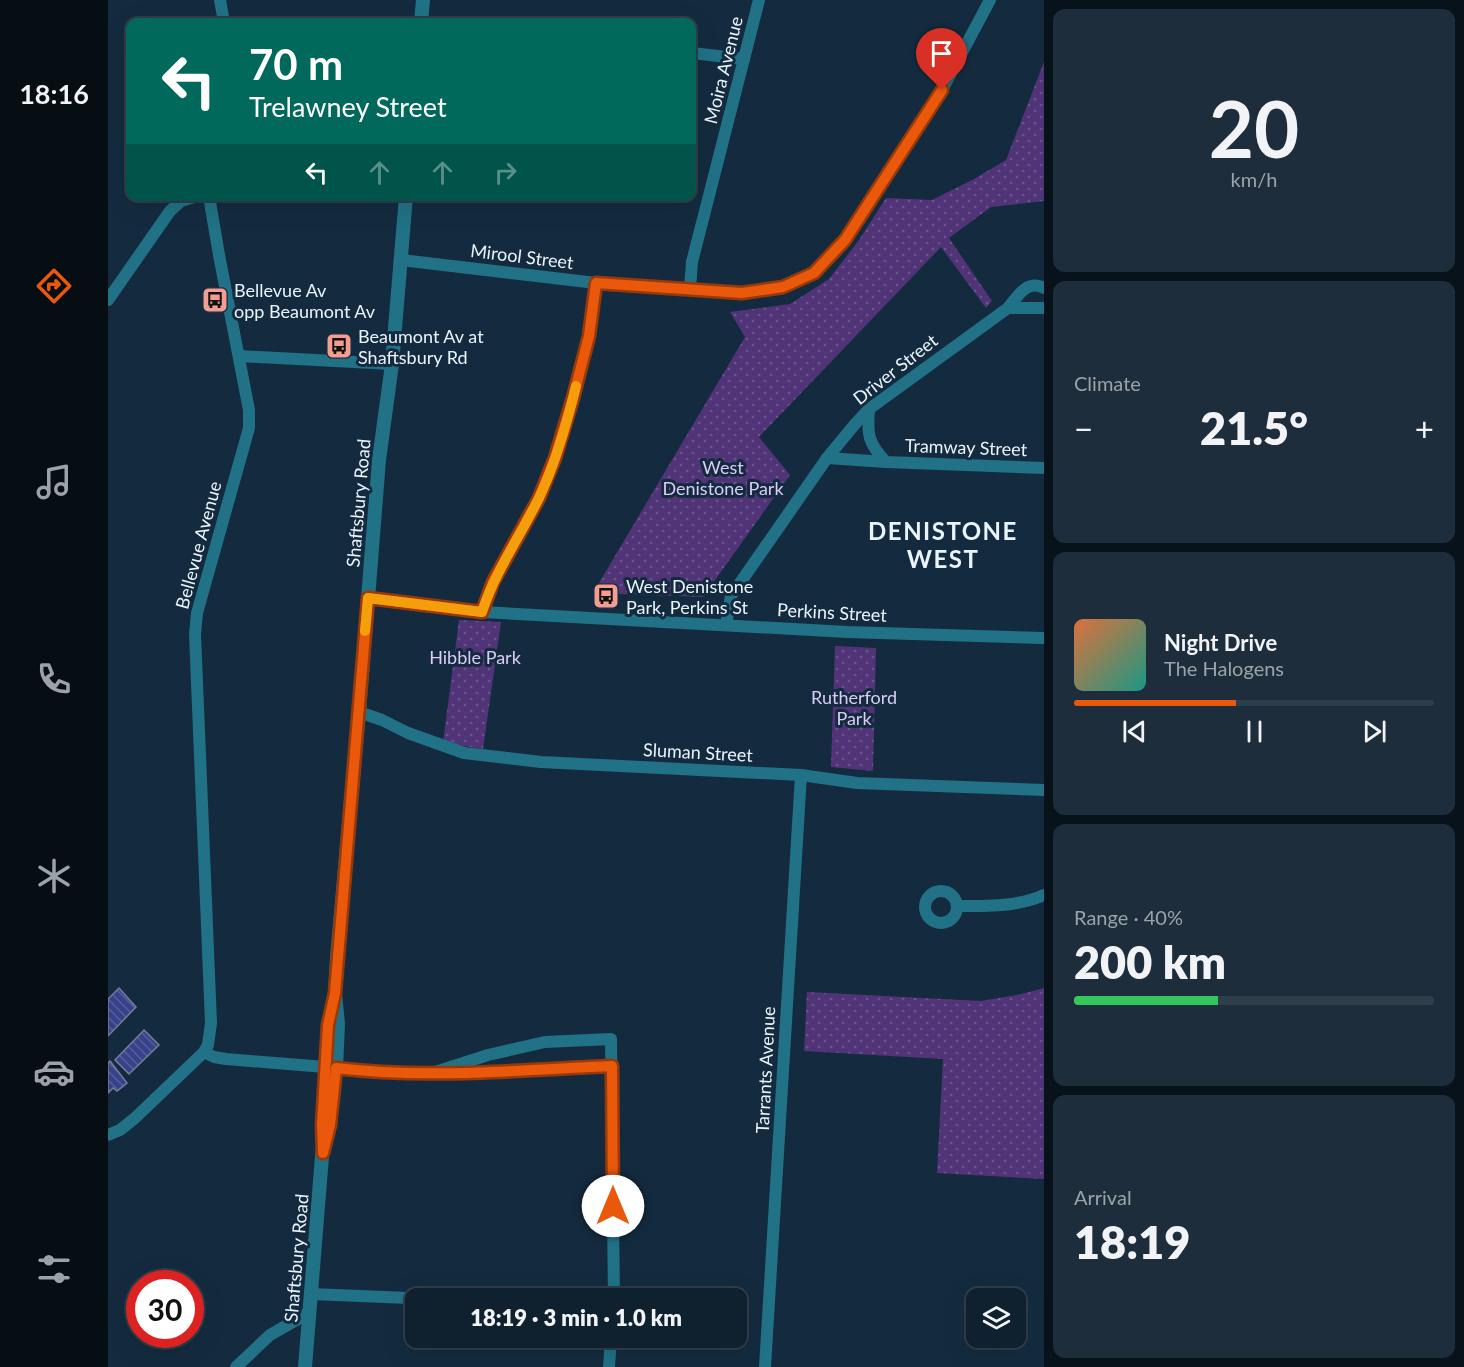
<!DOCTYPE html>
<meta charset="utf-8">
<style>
body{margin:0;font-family:Lato,sans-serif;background:#1d2d3b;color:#f1f3f6;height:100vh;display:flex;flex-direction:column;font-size:22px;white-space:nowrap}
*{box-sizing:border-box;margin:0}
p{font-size:20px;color:#9ba3aa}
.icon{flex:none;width:33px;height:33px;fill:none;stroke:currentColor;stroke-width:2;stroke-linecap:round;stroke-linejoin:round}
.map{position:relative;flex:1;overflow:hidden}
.panel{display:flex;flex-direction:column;gap:9px;padding:9px;background:#08121a;width:420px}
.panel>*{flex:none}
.hud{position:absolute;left:18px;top:18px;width:570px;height:183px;border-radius:12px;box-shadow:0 6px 24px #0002,0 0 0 2px #2f3e4b;background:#00695c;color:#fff;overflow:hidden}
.fabs{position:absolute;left:858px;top:1288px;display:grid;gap:12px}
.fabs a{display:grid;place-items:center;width:60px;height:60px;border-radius:12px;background:#0f202f;box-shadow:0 6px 24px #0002,0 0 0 2px #2f3e4b;font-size:30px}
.speed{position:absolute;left:18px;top:1270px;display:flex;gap:12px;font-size:30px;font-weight:700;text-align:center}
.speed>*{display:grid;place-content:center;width:78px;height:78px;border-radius:50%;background:#0f202f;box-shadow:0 6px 24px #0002,0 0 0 2px #2f3e4b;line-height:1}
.speed .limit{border:9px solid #d22;background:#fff;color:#111}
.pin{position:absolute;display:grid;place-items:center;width:51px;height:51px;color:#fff;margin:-62px -26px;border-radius:50% 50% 50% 0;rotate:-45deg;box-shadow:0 0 6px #0007}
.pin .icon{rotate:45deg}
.me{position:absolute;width:66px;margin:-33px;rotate:0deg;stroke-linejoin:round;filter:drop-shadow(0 0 4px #0008)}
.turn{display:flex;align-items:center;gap:21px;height:126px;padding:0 24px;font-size:27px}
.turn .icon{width:78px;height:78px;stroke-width:2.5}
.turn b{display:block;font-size:42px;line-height:51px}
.lanes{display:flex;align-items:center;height:57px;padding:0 24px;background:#0003;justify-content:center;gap:30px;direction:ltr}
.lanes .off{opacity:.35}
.big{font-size:45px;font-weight:800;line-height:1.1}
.panel .card{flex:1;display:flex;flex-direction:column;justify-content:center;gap:9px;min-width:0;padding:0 21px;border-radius:12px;background:#1d2d3b}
.panel .dial{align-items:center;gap:0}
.dial b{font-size:78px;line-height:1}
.song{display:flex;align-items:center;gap:18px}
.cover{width:72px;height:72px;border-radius:9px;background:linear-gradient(135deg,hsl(20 70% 55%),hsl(170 70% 35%))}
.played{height:6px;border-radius:3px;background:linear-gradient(90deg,#ea580c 45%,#2f3e4b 45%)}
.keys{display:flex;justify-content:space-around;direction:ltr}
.heat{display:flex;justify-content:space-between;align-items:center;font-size:33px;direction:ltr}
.charge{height:9px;border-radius:4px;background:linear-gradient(90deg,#34c759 40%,#2f3e4b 0)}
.trip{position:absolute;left:297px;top:1288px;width:342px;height:60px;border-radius:12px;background:#0f202f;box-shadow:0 6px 24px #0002,0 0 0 2px #2f3e4b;font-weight:800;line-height:60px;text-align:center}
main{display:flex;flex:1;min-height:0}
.dock{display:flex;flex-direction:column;width:108px;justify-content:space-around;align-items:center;background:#060d13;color:#9ba3aa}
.dock .icon{width:42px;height:42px}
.dock .active{color:#ea580c}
.dock b{font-size:27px;color:#f1f3f6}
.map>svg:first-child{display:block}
.park{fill:url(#park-dots)}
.building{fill:url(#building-back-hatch);stroke:#747c9a;stroke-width:1.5}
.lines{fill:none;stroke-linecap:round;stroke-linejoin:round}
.minor{stroke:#217286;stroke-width:12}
.tertiary{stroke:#217286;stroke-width:14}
.route-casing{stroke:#983908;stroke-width:15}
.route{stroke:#ea580c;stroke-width:10}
.slow{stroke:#f59e0b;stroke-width:10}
.labels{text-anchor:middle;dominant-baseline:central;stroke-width:6;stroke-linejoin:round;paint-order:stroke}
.street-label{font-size:18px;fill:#e9f4fe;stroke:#142b3f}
.poi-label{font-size:18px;fill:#e9f4fe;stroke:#142b3f;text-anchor:start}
.park-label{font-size:18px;fill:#dbccf6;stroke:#142b3f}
.district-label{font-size:24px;font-weight:bold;letter-spacing:1.5px;fill:#e9f4fe;stroke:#142b3f}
</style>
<main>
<nav class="dock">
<b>18:16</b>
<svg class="icon active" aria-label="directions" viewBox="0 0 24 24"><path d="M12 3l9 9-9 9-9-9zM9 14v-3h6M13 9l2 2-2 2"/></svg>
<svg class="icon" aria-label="music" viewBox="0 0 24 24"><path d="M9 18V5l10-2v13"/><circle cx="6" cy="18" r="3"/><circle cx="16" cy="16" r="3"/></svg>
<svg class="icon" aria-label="phone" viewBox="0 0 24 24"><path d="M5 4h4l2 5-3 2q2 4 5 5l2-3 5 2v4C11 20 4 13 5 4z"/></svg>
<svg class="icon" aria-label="climate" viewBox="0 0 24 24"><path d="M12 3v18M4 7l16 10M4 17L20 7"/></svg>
<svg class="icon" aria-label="car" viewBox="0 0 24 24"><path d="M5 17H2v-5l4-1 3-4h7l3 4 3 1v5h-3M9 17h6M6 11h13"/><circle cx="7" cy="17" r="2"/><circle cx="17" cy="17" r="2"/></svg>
<svg class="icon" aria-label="filters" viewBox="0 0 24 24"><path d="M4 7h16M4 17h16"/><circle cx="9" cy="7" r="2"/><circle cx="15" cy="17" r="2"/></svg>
</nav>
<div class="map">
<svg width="936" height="1367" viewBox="0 0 936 1367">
<defs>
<pattern id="park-dots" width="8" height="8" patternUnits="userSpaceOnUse" patternTransform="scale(1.5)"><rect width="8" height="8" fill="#513477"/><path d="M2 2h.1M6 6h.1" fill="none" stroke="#6a528b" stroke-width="1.8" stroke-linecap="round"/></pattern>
<pattern id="building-back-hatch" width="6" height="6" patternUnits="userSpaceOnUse" patternTransform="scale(1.5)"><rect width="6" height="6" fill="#37428a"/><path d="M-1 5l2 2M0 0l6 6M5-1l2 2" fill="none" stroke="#545e9c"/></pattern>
</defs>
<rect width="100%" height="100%" fill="#142b3f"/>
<g class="park">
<polygon points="936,62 936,201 883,207 841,238 884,301 878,308 833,247 651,437 682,475 595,597 485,593 637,337 622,312 682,304 721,279 751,240 778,198 824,200 866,179 898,160"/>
<polygon points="351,620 393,622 375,749 335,743"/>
<polygon points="727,646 768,648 765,771 723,767"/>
<polygon points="936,988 936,1179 829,1173 835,1059 696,1051 699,992 873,1001 914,994"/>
</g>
<g class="building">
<polygon points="11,988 28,1007 0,1036 0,999"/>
<polygon points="36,1030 51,1045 21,1074 7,1060"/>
<polygon points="2,1061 19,1083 9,1091 5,1088 0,1093 0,1063"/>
</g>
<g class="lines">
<g class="minor">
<polyline points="112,0 116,22"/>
<polyline points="584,53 636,59"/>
<polyline points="293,260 488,283 634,293 675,287 706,273 737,240 834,90 882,0"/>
<polyline points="582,288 584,262 651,0"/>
<polyline points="0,300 62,211 73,201 90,196"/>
<polyline points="900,308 936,308"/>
<polyline points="131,356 284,364"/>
<path d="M761,409C759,435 760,443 778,462"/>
<polyline points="719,458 778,462 936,468"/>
<polyline points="260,598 374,612 739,632 936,638"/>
<polyline points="374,612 385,582 431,498 446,458 465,398 481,336 488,283"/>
<path d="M618,625L623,596L719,458L747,424L761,409L900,308C910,296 919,279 936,288"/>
<polyline points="251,712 274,720 300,733 356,753 433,762 693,775 749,783 936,790"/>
<circle cx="833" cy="907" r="16"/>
<path d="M850,906C879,906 909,907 936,895"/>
<polyline points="96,1052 100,1045 103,1023 87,634 89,613 141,428 141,410 111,255 101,196"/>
<path d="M228,1068C319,1080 412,1070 504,1066"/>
<polyline points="321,1074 380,1055 437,1042 503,1039 506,1299"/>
<polyline points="0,1135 12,1130 27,1118 96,1052 106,1057 118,1059 217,1067"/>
<polyline points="203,1294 325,1299"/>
<polyline points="128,1367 162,1335 202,1312"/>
<polyline points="501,1367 503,1338"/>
<polyline points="657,1367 693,775"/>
</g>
<g class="tertiary">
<polyline points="313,22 315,0"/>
<polyline points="215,1113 220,1025 225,1004"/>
<polyline points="215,1153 222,1125 228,1068 230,1024 227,993 229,957 251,712 271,460 284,364 298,196"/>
<polyline points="197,1367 215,1144"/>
</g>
</g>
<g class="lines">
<g class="route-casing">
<path id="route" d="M505,1206L504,1066C412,1070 319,1079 228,1068L222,1125L215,1153L214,1125L220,1025L227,993L260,598L374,612L385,582L431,498L447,458L465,398L481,336L488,283L634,293L675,287L706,273L737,240L834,90"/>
</g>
<use href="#route" class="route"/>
<path class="slow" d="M257,631L260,598L374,612C387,572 411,538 430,500C447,465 459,423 468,386"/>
</g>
<defs>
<g id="bus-square" transform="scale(1.35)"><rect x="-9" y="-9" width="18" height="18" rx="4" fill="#f59c93" stroke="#142b3f"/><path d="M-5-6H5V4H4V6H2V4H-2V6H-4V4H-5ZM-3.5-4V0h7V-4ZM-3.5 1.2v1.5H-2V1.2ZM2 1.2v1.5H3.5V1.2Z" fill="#111"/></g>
</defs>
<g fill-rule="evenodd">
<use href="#bus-square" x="107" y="300"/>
<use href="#bus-square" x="231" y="346"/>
<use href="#bus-square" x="498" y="596"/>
</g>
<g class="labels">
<g class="street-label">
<text transform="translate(615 70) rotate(-76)">Moira Avenue</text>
<text transform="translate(414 256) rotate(7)">Mirool Street</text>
<text transform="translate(787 369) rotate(-38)">Driver Street</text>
<text transform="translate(858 447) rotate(2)">Tramway Street</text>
<text transform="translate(250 503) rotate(-85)">Shaftsbury Road</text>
<text transform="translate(90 545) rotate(-75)">Bellevue Avenue</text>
<text transform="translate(724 612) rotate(3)">Perkins Street</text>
<text transform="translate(590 752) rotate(3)">Sluman Street</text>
<text transform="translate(657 1070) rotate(-87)">Tarrants Avenue</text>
<text transform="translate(188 1258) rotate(-85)">Shaftsbury Road</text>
</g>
<g class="poi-label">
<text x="126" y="290">Bellevue Av<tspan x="126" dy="21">opp Beaumont Av</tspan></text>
<text x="250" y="336">Beaumont Av at<tspan x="250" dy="21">Shaftsbury Rd</tspan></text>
<text x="518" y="586">West Denistone<tspan x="518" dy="21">Park, Perkins St</tspan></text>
</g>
<g class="park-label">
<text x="615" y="467">West<tspan x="615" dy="21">Denistone Park</tspan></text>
<text x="367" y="657">Hibble Park</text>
<text x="746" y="697">Rutherford<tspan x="746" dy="21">Park</tspan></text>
</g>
<g class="district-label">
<text x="835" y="530">DENISTONE<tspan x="835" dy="28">WEST</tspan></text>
</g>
</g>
</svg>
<div class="fabs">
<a><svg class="icon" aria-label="layers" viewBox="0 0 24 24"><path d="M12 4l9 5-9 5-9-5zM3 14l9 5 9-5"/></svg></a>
</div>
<div class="speed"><div class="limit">30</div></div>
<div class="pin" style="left:834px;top:90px;background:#d93025"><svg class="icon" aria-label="arrive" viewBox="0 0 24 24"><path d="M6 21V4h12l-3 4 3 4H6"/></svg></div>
<svg class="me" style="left:505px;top:1206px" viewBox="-20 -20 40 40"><circle r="19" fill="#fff"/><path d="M0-13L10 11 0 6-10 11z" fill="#ea580c"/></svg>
<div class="trip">18:19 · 3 min · 1.0 km</div>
<div class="hud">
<div class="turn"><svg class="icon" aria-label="left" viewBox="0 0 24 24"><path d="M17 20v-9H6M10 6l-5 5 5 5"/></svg><div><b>70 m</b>Trelawney Street</div></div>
<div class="lanes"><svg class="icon" aria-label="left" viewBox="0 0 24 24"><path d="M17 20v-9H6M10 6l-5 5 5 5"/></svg><svg class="icon off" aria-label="ahead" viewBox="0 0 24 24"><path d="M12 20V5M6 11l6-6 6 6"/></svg><svg class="icon off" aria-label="ahead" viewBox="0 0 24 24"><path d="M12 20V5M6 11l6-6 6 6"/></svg><svg class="icon off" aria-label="right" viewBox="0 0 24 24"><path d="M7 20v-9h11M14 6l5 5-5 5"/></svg></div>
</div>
</div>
<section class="panel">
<div class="card dial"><b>20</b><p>km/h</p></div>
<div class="card"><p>Climate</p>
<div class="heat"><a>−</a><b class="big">21.5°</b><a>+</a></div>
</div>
<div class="card">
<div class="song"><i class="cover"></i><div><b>Night Drive</b><p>The Halogens</p></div></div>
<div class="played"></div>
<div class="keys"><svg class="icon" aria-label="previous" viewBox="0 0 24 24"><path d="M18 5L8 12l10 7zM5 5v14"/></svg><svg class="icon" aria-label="pause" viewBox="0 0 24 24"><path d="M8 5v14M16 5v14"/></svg><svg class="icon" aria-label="next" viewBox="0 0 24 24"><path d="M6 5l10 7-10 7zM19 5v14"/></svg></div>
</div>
<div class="card"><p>Range · 40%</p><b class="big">200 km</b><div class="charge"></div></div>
<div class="card"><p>Arrival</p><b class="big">18:19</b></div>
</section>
</main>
